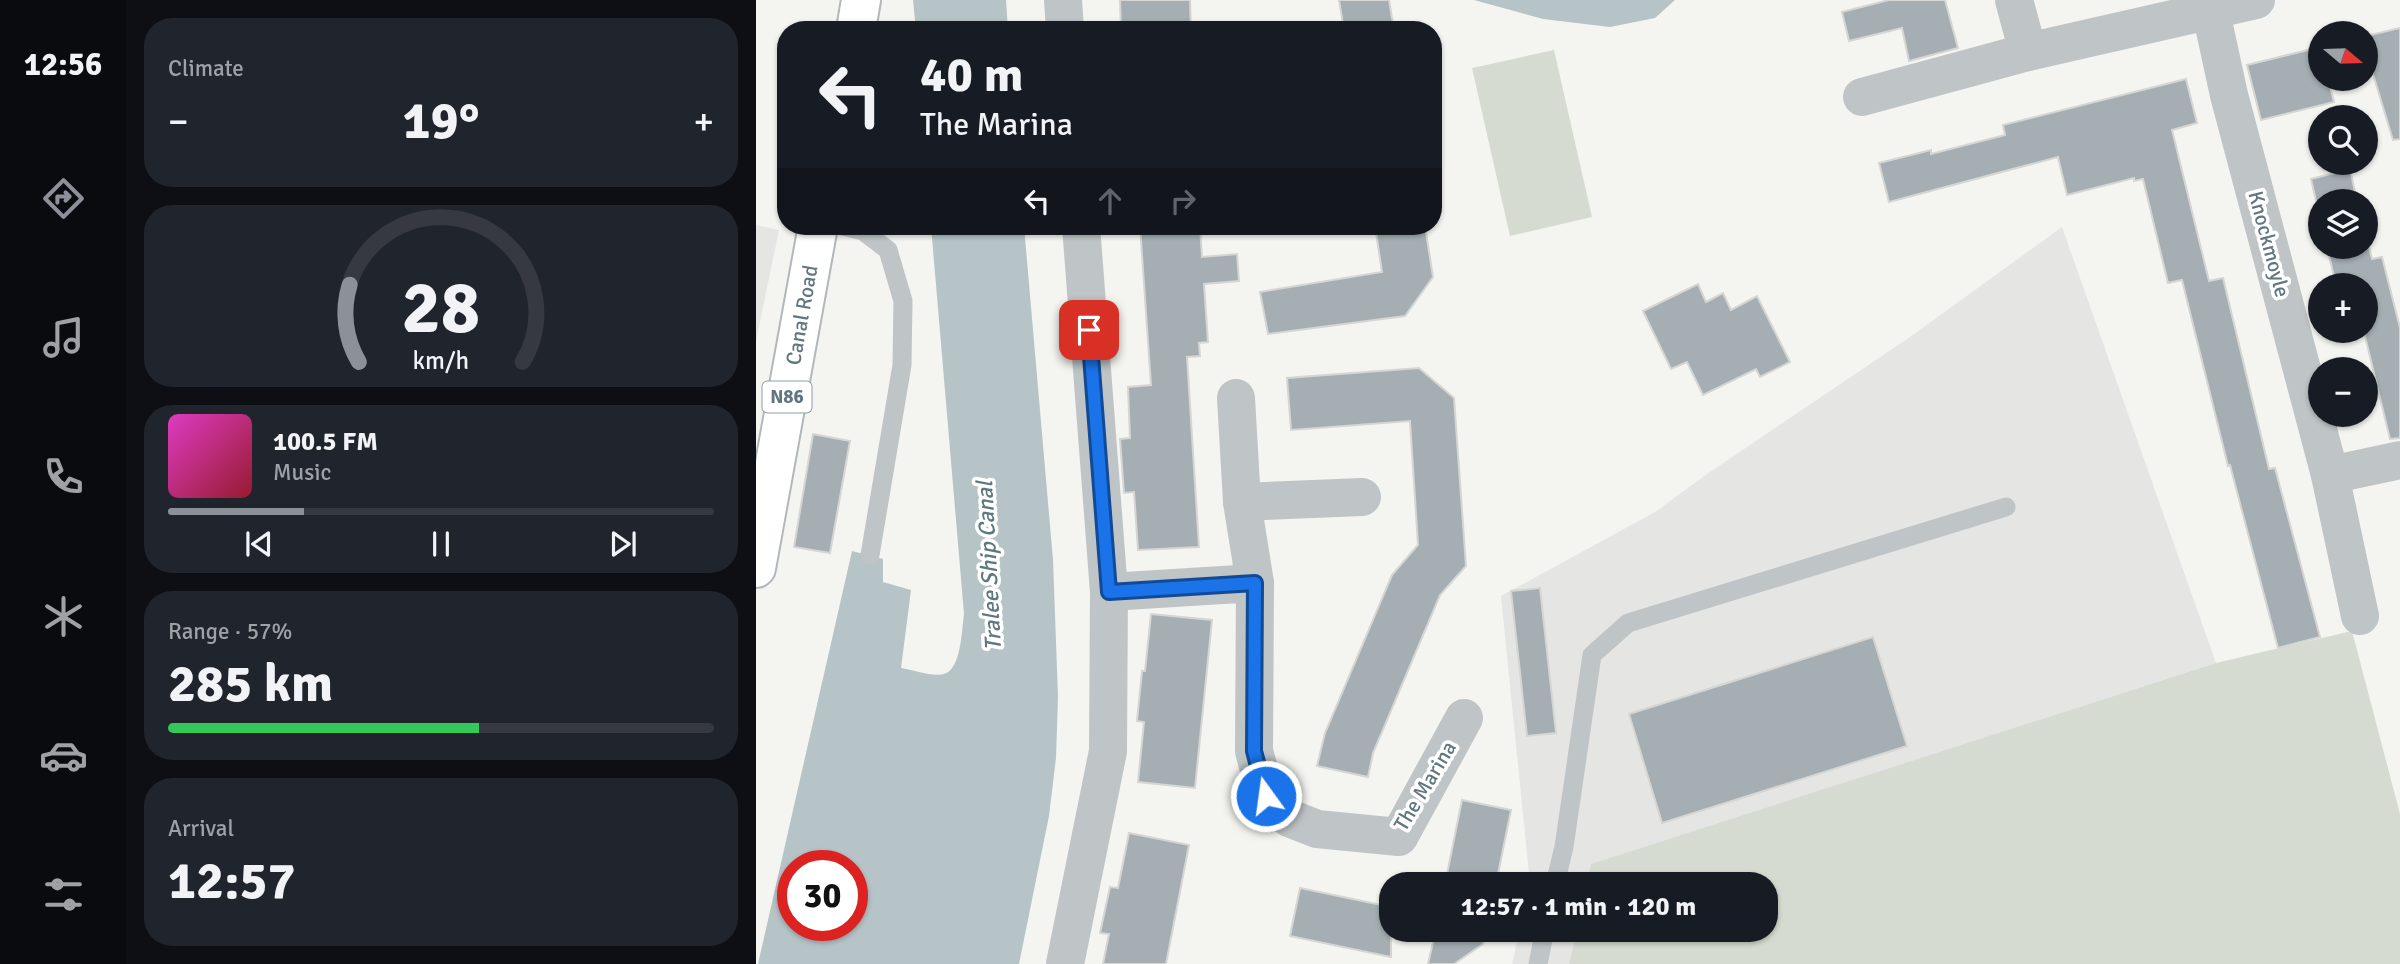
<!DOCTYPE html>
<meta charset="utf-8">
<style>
body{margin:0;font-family:Signika,sans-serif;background:#20242c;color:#f1f3f6;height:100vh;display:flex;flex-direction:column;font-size:26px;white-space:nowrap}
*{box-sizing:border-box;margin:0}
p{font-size:23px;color:#9ea1a6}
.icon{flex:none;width:38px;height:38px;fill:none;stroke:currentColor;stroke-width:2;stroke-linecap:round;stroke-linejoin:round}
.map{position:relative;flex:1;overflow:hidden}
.drawer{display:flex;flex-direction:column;gap:18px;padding:18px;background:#0d0f14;width:630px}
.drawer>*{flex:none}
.banner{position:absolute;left:21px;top:21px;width:665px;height:214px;border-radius:28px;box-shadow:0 2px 5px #0004;background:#171b24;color:#f1f3f6;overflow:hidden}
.needle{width:46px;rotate:109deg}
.fabs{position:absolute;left:1552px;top:21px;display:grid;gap:14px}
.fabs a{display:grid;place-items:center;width:70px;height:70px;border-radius:50%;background:#171b24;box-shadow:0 2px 5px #0004;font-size:35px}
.speed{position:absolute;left:21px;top:850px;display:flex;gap:14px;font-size:35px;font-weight:700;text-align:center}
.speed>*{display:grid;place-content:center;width:91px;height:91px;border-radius:50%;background:#171b24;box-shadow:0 2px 5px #0004;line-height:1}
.speed .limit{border:10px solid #d22;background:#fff;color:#111}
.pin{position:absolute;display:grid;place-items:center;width:60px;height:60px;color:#fff;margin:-30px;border-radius:14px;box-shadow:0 4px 10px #0006}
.me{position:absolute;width:77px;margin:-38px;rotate:346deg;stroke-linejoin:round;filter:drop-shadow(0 0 5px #0008)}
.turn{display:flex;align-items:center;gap:24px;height:147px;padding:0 28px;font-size:32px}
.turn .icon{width:91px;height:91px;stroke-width:2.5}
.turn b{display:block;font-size:49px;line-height:60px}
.lanes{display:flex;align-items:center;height:66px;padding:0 28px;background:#0003;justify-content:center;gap:35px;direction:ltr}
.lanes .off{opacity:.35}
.big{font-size:52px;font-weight:700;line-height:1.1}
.drawer .tile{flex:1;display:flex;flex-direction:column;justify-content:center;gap:10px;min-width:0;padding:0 24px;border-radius:28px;background:#20242c}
.drawer .dial{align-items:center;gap:0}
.dial svg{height:182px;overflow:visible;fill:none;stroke:#363941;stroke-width:7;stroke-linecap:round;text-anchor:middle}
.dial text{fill:#f1f3f6;stroke:none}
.song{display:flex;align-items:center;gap:21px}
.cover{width:84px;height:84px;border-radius:10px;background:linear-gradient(135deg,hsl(310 70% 55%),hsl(350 70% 35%))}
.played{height:7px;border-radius:4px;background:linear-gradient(90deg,#8c9099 25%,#363941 25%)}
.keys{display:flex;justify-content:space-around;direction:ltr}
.heat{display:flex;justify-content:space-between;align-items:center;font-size:38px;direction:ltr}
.charge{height:10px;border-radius:5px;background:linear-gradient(90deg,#34c759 57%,#363941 0)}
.trip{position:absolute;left:623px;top:872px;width:399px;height:70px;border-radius:28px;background:#171b24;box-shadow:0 2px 5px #0004;font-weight:700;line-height:70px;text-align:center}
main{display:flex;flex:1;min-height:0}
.dock{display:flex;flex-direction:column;width:126px;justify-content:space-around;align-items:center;background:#090b0e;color:#9ea1a6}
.dock .icon{width:49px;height:49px}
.dock .selected{color:#8c9099}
.dock b{font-size:32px;color:#f1f3f6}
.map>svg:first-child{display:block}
.built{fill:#e5e5e3}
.green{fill:#d5dbd1}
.water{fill:#b6c4c7;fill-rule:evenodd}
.building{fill:#a5afb3;stroke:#d5d5d3;stroke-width:2}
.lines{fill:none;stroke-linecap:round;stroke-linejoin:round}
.primary-casing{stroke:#b2b7ba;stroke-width:42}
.lane{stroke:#bfc4c6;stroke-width:19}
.street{stroke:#bfc4c6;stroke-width:38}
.primary{stroke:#fff;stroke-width:38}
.route-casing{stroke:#114b97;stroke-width:18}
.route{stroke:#1a73e8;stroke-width:12}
.labels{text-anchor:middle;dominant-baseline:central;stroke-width:7;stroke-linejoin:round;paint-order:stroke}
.shield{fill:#fff;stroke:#919fa7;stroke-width:2}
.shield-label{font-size:19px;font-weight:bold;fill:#627681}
.street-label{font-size:21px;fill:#627681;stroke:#fff}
.water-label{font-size:23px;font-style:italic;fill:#5e787f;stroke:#fff}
</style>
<main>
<nav class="dock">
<b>12:56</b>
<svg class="icon selected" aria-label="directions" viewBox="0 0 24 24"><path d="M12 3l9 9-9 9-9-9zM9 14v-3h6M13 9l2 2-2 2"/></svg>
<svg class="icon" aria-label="music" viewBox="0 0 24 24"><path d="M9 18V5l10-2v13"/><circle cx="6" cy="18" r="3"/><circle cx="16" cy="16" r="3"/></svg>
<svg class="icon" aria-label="phone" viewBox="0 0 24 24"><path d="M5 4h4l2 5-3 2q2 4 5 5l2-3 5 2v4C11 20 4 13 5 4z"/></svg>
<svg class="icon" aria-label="climate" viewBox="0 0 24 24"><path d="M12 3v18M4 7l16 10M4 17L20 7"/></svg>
<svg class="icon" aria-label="car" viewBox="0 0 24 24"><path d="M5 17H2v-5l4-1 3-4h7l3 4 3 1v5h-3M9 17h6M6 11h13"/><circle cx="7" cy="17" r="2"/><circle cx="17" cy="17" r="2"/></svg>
<svg class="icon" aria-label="filters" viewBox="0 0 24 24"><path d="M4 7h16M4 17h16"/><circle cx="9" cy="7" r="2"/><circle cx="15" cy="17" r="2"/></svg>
</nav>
<section class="drawer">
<div class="tile"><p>Climate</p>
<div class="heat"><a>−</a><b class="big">19°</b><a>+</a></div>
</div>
<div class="tile dial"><svg viewBox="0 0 100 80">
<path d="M14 69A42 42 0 1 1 86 69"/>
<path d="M14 69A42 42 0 0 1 10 35" stroke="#8c9099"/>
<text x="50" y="56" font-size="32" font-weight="700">28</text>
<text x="50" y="72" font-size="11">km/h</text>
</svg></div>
<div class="tile">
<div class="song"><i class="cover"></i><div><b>100.5 FM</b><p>Music</p></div></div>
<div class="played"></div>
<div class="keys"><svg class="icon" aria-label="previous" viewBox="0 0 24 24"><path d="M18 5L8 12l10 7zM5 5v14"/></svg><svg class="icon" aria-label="pause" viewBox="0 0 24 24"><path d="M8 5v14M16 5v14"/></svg><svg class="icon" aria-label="next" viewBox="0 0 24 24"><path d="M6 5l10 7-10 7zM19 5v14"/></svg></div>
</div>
<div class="tile"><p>Range · 57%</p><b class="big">285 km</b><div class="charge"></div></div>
<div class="tile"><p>Arrival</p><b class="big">12:57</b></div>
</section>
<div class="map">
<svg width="1644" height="964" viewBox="0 0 1644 964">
<rect width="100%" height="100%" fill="#f4f4f0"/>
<g class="built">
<polygon points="0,225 23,230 0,341"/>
<polygon points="1306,227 1460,663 836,864 831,884 774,884 745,596 899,512 951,474 1154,337"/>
<polygon points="764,929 821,929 813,964 756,964"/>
</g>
<g class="green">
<polygon points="798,50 836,217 754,236 716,68"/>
<polygon points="1596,631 1644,814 1644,964 813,964 821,929 1010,929 1010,884 831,884 835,864 1460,663"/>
</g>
<g class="water">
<polygon points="157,0 250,0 252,30 160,30"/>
<polygon points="718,0 919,0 899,18 854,27 787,19"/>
<path d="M175,226H268L297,560L302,697L300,758L293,816L263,964H2L96,551L127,559V582L155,590L145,668C157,670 177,677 188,674C205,670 206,629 208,614ZM37,866H96V926H37Z"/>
</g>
<g class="building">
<polygon points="364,0 434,0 435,30 365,30"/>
<polygon points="583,0 633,0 638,30 588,30"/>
<polygon points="1133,0 1189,0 1202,48 1153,61 1146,28 1093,41 1086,12"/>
<polygon points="1644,28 1644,139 1637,140 1610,51 1610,36"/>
<polygon points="1564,47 1564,79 1572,79 1578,102 1505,120 1491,65"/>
<polygon points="1430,79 1441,123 1416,130 1453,281 1467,278 1513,469 1519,468 1564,637 1522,648 1474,465 1472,466 1426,280 1412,283 1387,179 1378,181 1378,178 1311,195 1302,157 1133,202 1123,163 1175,150 1175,154 1249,135 1247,125"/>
<polygon points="1594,169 1601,201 1564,201 1564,218 1555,179"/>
<polygon points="384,226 444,226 446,257 481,254 483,281 448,284 452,342 443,343 444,356 431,357 443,547 382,550 378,492 368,493 364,439 374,438 372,387 395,385"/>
<polygon points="619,226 669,226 677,277 649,316 512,334 504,292 626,272"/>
<polygon points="1610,235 1616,259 1626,257 1644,328 1644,438 1634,439 1608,332 1601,334 1601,331 1610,331 1610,285 1580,285 1571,247 1610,247"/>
<polygon points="942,284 950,302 967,293 975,310 1001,296 1034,362 1004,377 1000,369 947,395 931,362 915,369 887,311"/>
<polygon points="663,368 698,398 710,566 684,595 617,753 612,777 561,766 569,733 636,575 662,545 654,421 535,430 531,378"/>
<polygon points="57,434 94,441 74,553 38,547"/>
<polygon points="784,588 800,733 771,736 755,591"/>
<polygon points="395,614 456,620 439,788 382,782 388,722 381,721 386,671 389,671"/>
<polygon points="1117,637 1151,746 906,823 873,714"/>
<polygon points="706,800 755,810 740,884 689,884"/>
<polygon points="373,833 433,845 410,964 347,964 353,934 344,933 354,887 362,888"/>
<polygon points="544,888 635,907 635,957 534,936"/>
<polygon points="680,929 730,929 727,944 698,964 672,964"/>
</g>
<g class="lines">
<g class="primary-casing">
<g id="primary">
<polyline points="100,30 105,0"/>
<path id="s1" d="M0,568L62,226"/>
</g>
</g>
<g class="lane">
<polyline points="87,226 107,231 132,250 147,301 146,365 114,555"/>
<polyline points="799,884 808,847 836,655 872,623 1250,507"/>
<polyline points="782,964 789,929"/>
</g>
<g class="street">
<polyline points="307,0 309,30"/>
<polyline points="1258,0 1272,52"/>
<polyline points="1455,12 1473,95 1574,475 1604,616"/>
<polyline points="1106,97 1272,52 1500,0"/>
<polyline points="480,398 486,502 499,583"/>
<polyline points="1574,475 1644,460"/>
<polyline points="486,502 606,497"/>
<polyline points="353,592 499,583 498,751 510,796 533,818 561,829 643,837 708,718"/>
<polyline points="309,964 352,751 353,592 325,226"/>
</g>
<use href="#primary" class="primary"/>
</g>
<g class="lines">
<g class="route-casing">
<polyline id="route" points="333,330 353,592 499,583 498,751 510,796"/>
</g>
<use href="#route" class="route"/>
</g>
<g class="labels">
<rect class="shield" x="6.5" y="381.5" width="49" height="31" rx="5"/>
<g class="shield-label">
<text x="31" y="397">N86</text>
</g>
<g class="street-label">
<text transform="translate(1513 244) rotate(75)">Knockmoyle</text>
<text stroke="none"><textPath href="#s1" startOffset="257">Canal Road</textPath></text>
<text transform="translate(669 786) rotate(-59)">The Marina</text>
</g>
<g class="water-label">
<text transform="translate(233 566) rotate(-93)">Tralee Ship Canal</text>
</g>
</g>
</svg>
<div class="fabs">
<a><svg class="needle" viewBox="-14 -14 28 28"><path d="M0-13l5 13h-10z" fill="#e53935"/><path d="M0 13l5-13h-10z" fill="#9ea1a6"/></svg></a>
<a><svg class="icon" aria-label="search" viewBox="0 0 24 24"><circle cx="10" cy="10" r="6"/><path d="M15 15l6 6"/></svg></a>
<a><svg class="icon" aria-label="layers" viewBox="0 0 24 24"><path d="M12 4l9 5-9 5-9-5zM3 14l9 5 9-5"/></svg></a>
<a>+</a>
<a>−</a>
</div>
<div class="speed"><div class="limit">30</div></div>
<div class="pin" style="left:333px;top:330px;background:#d93025"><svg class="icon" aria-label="arrive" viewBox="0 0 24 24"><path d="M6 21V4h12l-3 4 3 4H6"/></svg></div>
<svg class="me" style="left:510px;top:796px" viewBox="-20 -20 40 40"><circle r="17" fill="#1a73e8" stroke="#fff" stroke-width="3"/><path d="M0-11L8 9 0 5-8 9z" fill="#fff"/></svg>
<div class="trip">12:57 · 1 min · 120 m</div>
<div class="banner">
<div class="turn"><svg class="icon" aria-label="left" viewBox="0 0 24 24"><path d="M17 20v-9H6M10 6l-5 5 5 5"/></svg><div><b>40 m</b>The Marina</div></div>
<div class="lanes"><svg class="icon" aria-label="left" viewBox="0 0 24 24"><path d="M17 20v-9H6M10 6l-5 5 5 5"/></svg><svg class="icon off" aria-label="ahead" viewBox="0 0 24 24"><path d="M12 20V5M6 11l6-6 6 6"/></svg><svg class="icon off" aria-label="right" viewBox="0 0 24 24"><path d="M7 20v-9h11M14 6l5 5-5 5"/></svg></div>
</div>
</div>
</main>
